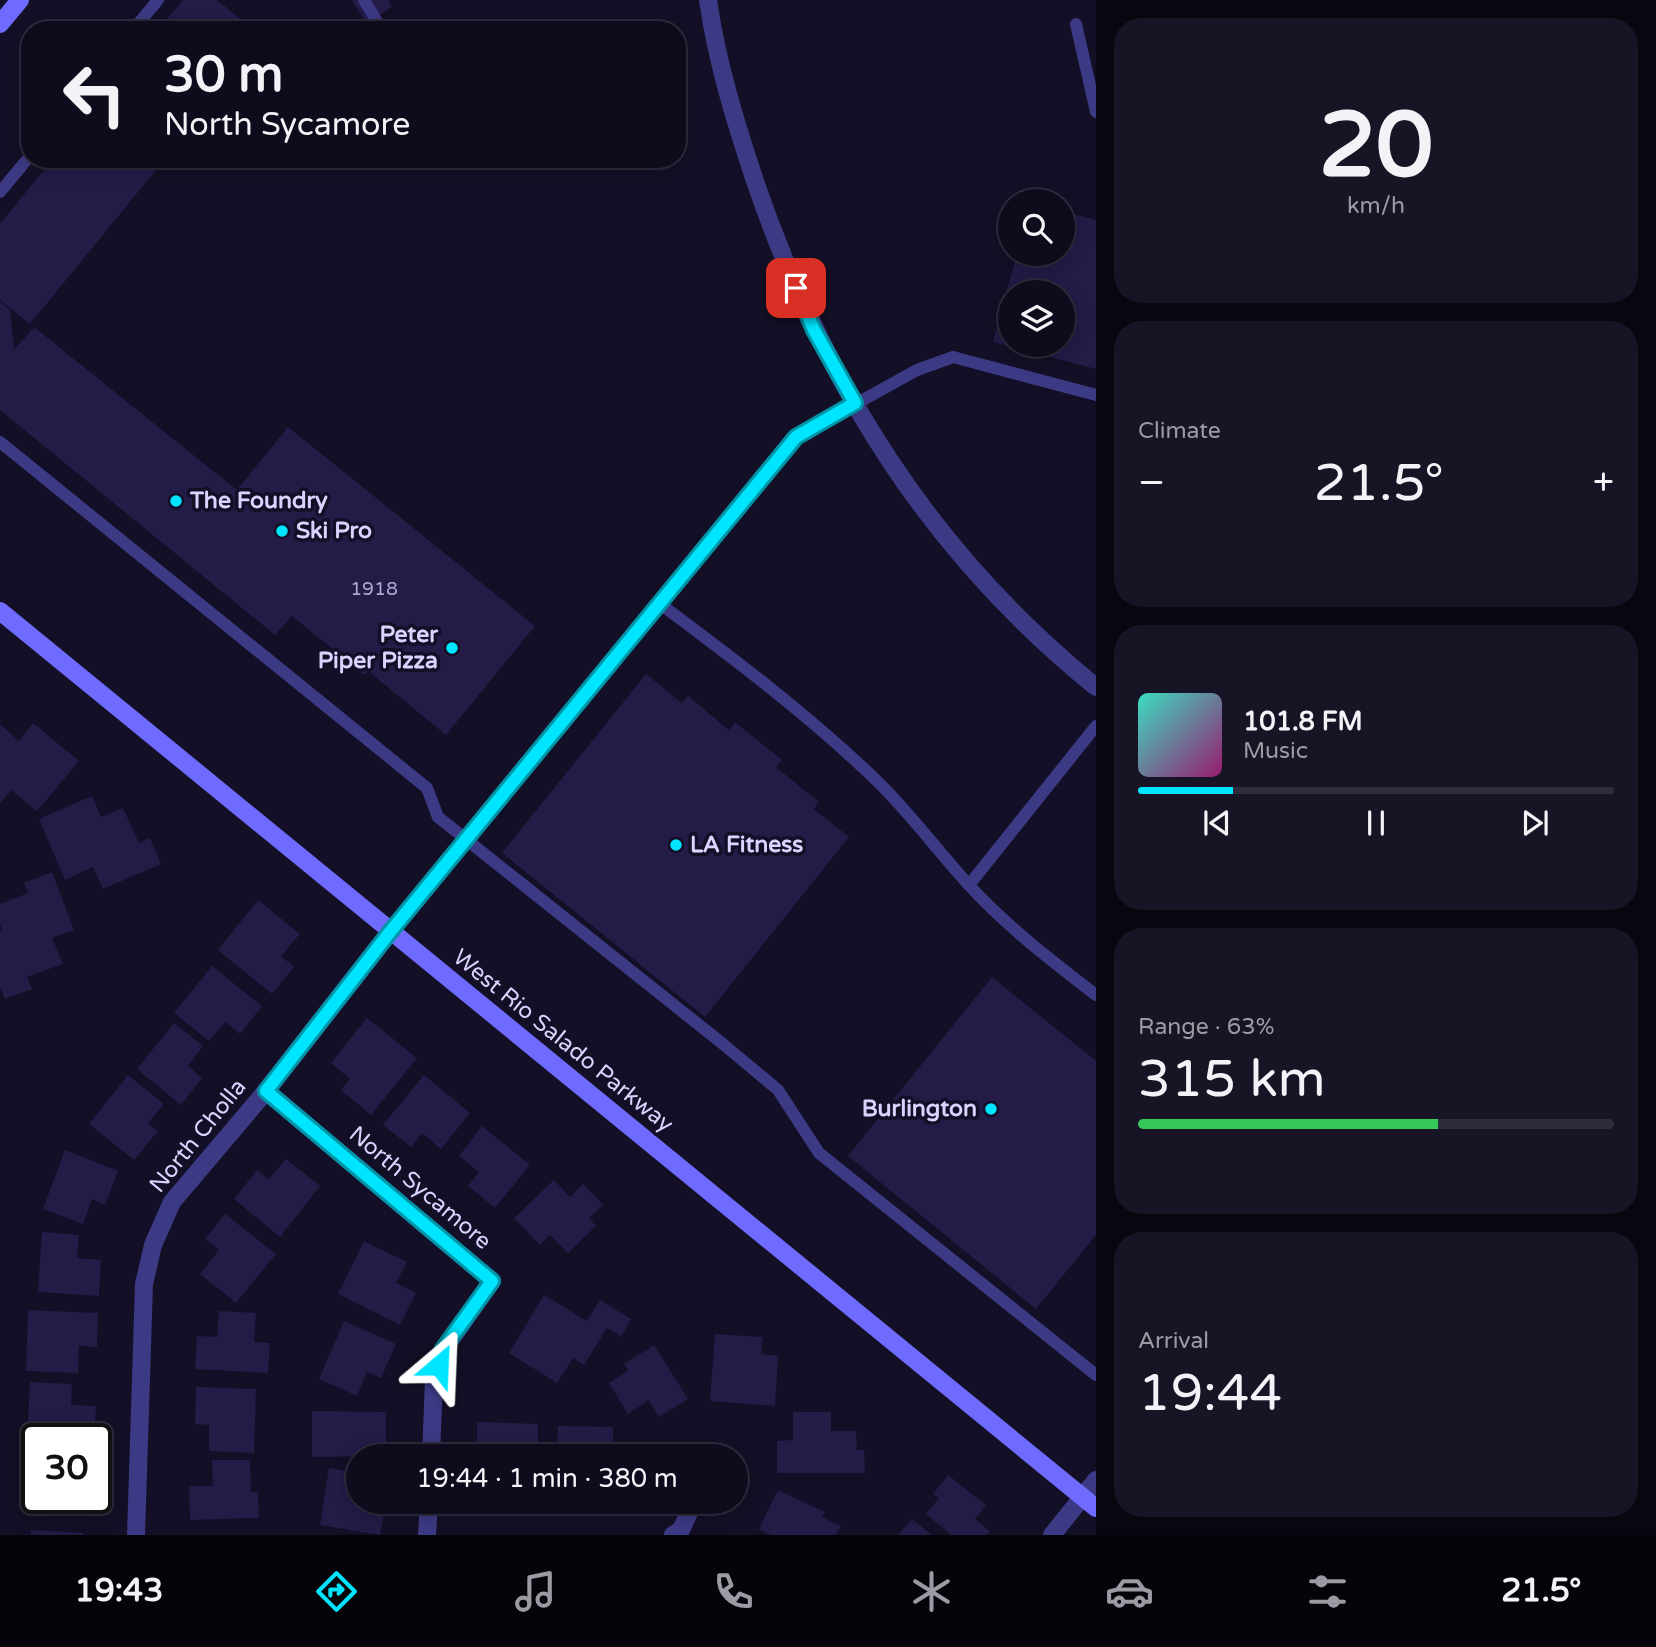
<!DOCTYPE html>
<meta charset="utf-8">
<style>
body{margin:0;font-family:"Varela Round",sans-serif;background:#171425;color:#f1f3f6;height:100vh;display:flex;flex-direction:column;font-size:26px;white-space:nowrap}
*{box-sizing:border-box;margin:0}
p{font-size:23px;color:#9b9ba3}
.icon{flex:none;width:38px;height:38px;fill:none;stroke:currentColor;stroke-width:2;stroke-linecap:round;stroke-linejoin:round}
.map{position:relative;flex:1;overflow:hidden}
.drawer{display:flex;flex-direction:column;gap:18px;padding:18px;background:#08060f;width:560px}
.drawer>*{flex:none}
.top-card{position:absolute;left:21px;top:21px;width:665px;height:147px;border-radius:28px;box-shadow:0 4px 18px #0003,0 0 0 2px #2e2b3b;background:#0e0b1c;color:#f1f3f6;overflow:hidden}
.tools{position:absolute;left:998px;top:189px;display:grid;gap:14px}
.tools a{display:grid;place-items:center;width:77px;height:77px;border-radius:50%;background:#0e0b1c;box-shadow:0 4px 18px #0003,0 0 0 2px #2e2b3b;font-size:35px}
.speed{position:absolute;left:21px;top:1423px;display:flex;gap:14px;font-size:35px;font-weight:700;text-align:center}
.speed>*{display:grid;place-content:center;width:91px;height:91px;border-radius:50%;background:#0e0b1c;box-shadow:0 4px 18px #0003,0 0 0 2px #2e2b3b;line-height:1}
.speed .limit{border:4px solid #111;border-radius:10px;background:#fff;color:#111}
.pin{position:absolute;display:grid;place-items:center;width:60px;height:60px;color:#fff;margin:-30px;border-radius:14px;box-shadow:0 4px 10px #0006}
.me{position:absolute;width:77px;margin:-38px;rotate:26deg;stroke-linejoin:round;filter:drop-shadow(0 0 5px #0008)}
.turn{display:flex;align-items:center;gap:24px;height:147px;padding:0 28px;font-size:32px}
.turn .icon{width:91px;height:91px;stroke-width:2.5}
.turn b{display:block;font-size:49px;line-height:60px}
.big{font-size:52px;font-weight:600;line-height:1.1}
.drawer .tile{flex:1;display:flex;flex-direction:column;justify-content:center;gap:10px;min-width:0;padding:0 24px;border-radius:28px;background:#171425}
.drawer .dial{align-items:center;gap:0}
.dial b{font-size:91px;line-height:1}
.song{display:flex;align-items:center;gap:21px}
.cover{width:84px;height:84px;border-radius:10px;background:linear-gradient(135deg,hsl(170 70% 55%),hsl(320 70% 35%))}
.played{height:7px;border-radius:4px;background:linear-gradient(90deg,#00e5ff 20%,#2e2b3b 20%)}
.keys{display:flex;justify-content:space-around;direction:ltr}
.heat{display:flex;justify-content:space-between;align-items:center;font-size:38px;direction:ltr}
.charge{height:10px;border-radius:5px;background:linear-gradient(90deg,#34c759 63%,#2e2b3b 0)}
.trip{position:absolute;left:346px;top:1444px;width:402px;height:70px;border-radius:35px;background:#0e0b1c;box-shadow:0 4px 18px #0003,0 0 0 2px #2e2b3b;font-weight:600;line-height:70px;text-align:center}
.tab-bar{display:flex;height:112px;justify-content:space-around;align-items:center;background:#06040b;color:#9b9ba3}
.tab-bar .icon{width:49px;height:49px}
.tab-bar .on{color:#00e5ff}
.tab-bar b{font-size:32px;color:#f1f3f6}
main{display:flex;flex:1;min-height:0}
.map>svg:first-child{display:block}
.building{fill:#241b47;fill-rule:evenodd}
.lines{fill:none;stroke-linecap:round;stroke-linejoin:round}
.service{stroke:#3d3a85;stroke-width:12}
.minor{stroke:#3d3a85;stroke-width:18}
.secondary{stroke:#6f6bff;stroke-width:18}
.route-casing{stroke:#0095a6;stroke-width:18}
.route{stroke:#00e5ff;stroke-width:12}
.poi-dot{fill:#00e5ff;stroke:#130f26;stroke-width:2.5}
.labels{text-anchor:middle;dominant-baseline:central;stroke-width:7;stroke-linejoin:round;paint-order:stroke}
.number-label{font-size:19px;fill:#aca6d1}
.poi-label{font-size:23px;font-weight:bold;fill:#d9d4ff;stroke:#130f26;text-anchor:start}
.street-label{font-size:23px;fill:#d9d4ff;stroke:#130f26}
</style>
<main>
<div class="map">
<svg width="1096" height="1535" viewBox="0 0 1096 1535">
<rect width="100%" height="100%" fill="#130f26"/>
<g class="building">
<polygon points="183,0 217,0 254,30 158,30"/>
<polygon points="352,0 388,0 392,7 366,23"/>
<polygon points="53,159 165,159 30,324 0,300 0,224"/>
<path d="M1062,211L1096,220V369L993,342L1017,254H1062ZM1010,292H1062V345H1010Z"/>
<polygon points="0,302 10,310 14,350 34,327 237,490 288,427 535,626 446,735 368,671 364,675 292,616 275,635 0,410"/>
<polygon points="646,674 682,703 688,696 729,730 735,722 782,760 776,767 819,802 814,809 849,837 705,1017 502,853"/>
<polygon points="33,723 79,761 37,811 11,790 0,803 0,724 19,741"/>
<polygon points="92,796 101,817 123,808 139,843 150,838 161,864 103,889 93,867 65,880 39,819"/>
<polygon points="52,872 74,930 52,938 63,964 27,977 32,989 5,999 0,987 0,931 2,930 0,924 0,904 28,893 24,883"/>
<polygon points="258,900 300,934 281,956 294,967 272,994 218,950"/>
<polygon points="212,966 262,1006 240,1034 225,1022 209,1041 174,1013"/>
<polygon points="992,977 1096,1061 1096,1235 1036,1309 848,1156"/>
<polygon points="367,1018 417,1058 371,1115 341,1090 350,1079 331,1063"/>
<polygon points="174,1023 203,1046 188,1066 202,1078 181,1105 137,1069"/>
<polygon points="128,1075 164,1104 148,1123 158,1131 134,1160 89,1124"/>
<polygon points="424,1075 470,1113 441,1149 422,1133 411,1147 383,1125"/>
<polygon points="482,1126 530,1165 495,1208 468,1186 479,1172 459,1156"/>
<polygon points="65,1150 118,1171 105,1205 92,1199 83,1224 43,1209"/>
<polygon points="286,1159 320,1186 280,1237 234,1199 257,1170 269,1179"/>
<polygon points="554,1180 570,1197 583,1184 603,1205 589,1218 596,1226 568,1253 550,1235 540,1245 514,1218"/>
<polygon points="225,1214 276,1254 236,1303 200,1274 219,1250 205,1239"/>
<polygon points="42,1232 79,1235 77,1258 101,1260 99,1296 38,1292"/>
<polygon points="364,1241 407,1262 396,1283 416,1293 400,1325 338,1294"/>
<polygon points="544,1295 587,1321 600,1300 631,1319 621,1337 607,1328 584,1365 573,1358 557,1383 509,1353"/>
<polygon points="28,1310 98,1313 97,1347 79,1346 78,1373 26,1371"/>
<polygon points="219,1311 256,1313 254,1342 270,1343 268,1373 195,1369 197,1336 217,1337"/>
<polygon points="344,1321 396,1344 381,1378 367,1372 357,1396 319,1379"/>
<polygon points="715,1334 763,1337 761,1354 778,1356 775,1406 710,1401"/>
<polygon points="654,1345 688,1399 659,1417 649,1400 628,1414 609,1383 628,1371 624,1364"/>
<polygon points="30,1382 72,1384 71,1405 96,1406 94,1438 27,1438"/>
<polygon points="196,1387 256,1389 254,1453 209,1451 209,1425 195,1424"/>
<polygon points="312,1411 386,1412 386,1456 312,1457"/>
<polygon points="793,1412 831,1412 831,1431 856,1431 857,1450 864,1450 865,1473 777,1473 777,1441 793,1440"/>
<polygon points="477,1422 538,1424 538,1456 477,1456"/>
<polygon points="558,1426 613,1427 613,1456 557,1456"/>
<polygon points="212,1460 250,1460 251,1492 258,1492 259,1518 190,1520 189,1486 213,1486"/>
<polygon points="329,1468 359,1473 359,1502 386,1502 380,1535 320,1525"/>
<polygon points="948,1475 986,1505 975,1519 990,1531 987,1535 951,1535 926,1514 939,1498 933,1494"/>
<polygon points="35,1482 37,1482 37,1498 91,1498 90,1515 33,1511"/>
<polygon points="778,1490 825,1512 822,1517 841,1526 836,1535 771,1535 759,1529"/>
<polygon points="912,1519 932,1535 898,1535"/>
<polygon points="31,1530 83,1533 83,1535 31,1535"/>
</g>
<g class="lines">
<g class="service">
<polyline points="364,0 382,30"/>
<polyline points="1076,24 1096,112"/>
<polyline points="133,30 158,0"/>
<polyline points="0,192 30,156"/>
<polyline points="0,442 427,788 438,817 723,1044 778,1090 819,1153 1096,1375"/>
<path d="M659,603C734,659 810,716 877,781C910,813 937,850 968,884C1006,926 1052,961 1096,995"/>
<polyline points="969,885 1096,726"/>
<polyline points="390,932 796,437 917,370 953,357 1096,395"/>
</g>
<g class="minor">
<path d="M708,0C717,63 736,124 756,184C825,384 930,553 1096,687"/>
<polyline points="266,1091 492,1281 444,1349 434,1380 431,1456"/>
<polyline points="136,1535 144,1284 153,1245 172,1202 266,1091 390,932"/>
<polyline points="427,1535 429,1502"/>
<polyline points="673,1535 681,1530 694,1502"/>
<polyline points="1052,1535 1096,1480"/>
</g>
<g class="secondary">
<polyline points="0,24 20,0"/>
<polyline points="0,611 1096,1508"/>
</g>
</g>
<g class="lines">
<g class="route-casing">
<polyline id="route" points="439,1365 443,1349 492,1281 266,1091 390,932 796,437 855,403 814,330 796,288"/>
</g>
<use href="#route" class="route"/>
</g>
<g class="poi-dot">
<circle cx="176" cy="501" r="7"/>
<circle cx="282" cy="531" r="7"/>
<circle cx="452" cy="648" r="7"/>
<circle cx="676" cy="845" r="7"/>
<circle cx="991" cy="1109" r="7"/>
</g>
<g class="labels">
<g class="number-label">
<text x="374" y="589">1918</text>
</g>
<g class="poi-label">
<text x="190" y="501">The Foundry</text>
<text x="296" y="531">Ski Pro</text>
<text x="438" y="635" text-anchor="end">Peter<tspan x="438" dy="26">Piper Pizza</tspan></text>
<text x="690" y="845">LA Fitness</text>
<text x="977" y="1109" text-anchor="end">Burlington</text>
</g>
<g class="street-label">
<text transform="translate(563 1041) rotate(39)">West Rio Salado Parkway</text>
<text transform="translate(198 1136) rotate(-51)">North Cholla</text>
<text transform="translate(420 1188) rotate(40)">North Sycamore</text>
</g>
</g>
</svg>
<div class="tools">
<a><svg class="icon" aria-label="search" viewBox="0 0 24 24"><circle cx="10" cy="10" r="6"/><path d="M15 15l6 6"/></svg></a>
<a><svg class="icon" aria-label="layers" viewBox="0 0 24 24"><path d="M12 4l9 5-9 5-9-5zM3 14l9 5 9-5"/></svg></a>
</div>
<div class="speed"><div class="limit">30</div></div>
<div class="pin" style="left:796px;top:288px;background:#d93025"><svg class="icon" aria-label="arrive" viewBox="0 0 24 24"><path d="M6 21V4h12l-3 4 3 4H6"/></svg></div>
<svg class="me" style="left:439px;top:1365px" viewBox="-20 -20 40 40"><path d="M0-17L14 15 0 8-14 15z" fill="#00e5ff" stroke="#fff" stroke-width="4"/></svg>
<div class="trip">19:44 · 1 min · 380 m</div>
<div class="top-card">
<div class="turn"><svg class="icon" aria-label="left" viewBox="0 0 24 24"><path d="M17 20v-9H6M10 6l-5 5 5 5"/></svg><div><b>30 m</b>North Sycamore</div></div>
</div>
</div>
<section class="drawer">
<div class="tile dial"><b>20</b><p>km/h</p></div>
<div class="tile"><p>Climate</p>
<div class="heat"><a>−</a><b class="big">21.5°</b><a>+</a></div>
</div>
<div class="tile">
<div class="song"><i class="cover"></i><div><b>101.8 FM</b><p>Music</p></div></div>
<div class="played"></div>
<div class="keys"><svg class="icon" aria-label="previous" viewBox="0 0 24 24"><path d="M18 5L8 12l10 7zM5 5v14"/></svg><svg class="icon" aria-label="pause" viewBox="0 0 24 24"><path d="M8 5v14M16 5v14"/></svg><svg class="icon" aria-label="next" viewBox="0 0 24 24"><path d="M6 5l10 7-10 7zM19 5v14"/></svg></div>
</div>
<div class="tile"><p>Range · 63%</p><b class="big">315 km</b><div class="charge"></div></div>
<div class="tile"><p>Arrival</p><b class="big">19:44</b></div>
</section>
</main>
<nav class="tab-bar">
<b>19:43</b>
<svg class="icon on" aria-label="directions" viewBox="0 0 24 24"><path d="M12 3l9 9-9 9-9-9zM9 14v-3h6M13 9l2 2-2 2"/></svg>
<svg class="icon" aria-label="music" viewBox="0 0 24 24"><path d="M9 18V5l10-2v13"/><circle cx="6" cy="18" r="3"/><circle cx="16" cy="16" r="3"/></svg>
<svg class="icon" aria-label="phone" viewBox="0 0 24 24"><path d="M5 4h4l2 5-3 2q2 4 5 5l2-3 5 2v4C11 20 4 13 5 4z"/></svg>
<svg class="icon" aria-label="climate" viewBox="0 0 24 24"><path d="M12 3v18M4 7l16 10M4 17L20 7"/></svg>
<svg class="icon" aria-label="car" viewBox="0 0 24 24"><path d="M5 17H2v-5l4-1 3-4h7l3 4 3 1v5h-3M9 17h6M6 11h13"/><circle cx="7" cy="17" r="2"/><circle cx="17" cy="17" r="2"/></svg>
<svg class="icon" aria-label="filters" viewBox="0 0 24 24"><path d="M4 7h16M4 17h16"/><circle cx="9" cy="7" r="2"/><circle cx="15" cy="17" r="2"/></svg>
<b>21.5°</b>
</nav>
